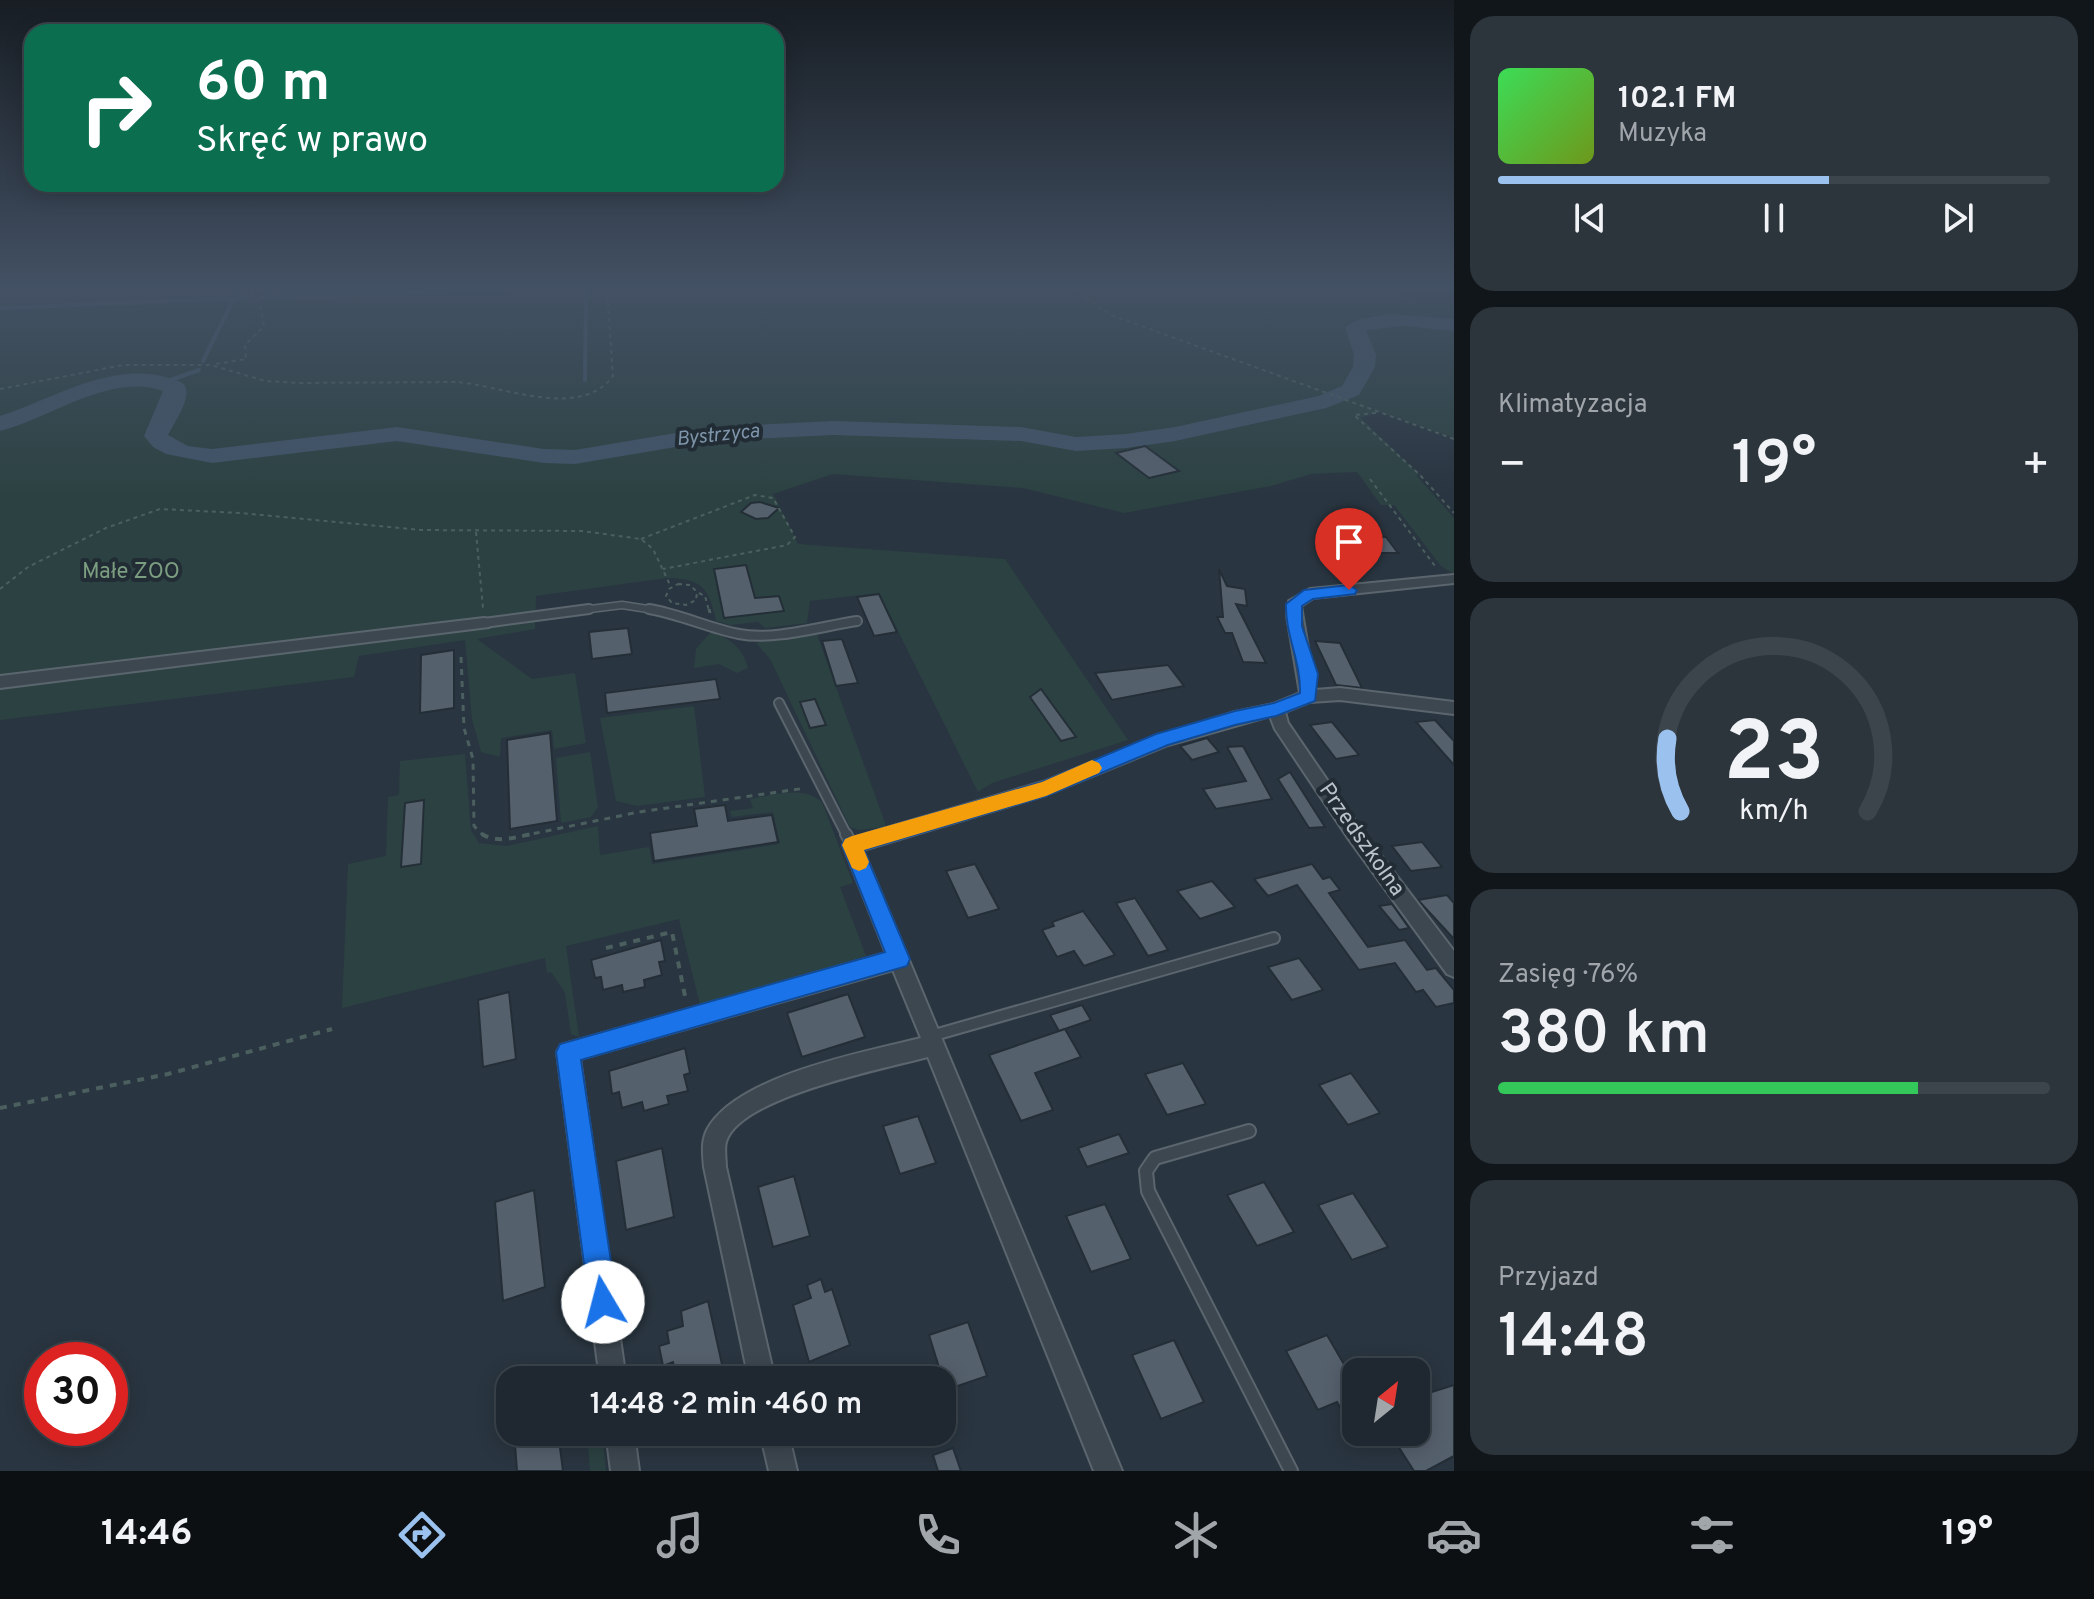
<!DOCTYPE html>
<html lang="pl">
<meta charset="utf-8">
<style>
body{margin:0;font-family:Overpass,sans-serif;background:#2c343c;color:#f1f3f6;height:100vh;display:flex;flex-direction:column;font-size:30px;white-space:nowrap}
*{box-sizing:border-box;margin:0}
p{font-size:26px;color:#a1a6ab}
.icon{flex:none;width:44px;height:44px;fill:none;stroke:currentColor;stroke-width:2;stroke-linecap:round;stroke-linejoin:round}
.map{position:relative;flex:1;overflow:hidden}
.drawer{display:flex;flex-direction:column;gap:16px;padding:16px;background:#11161a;width:640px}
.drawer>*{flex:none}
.top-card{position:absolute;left:24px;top:24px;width:760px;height:168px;border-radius:24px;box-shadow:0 4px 20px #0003,0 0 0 2px #3c444c;background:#0b6e4f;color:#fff;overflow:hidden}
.needle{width:52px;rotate:30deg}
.controls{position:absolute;left:1342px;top:1358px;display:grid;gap:16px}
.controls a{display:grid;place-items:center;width:88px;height:88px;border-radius:16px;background:#1f2830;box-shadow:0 4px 20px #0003,0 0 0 2px #3c444c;font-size:40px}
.speed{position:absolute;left:24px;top:1342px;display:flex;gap:16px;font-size:40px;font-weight:700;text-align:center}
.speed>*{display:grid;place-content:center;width:104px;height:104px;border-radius:50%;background:#1f2830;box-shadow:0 4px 20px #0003,0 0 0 2px #3c444c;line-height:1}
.speed .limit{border:12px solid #d22;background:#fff;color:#111}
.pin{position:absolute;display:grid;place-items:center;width:68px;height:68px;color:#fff;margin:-82px -34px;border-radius:50% 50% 50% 0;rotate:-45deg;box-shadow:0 0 8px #0007}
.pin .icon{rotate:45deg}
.me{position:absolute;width:88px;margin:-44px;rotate:352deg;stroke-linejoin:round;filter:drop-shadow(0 0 6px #0008)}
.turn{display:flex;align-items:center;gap:28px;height:168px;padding:0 40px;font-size:36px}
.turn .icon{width:104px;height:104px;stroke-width:2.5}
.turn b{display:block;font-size:56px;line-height:68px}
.big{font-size:60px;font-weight:600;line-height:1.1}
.drawer .card{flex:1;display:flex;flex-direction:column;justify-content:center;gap:12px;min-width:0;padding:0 28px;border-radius:24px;background:#2c343c}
.drawer .dial{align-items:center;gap:0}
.dial svg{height:208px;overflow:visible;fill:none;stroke:#3c444c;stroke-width:7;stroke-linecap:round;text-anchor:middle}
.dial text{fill:#f1f3f6;stroke:none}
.song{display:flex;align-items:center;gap:24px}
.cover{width:96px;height:96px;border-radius:12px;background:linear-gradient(135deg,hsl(130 70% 55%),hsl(80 70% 35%))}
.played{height:8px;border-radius:4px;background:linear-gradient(90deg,#9bc2ee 60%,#3c444c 60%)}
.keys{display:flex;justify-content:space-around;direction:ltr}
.heat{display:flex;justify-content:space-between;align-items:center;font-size:44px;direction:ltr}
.charge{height:12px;border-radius:6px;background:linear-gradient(90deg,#34c759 76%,#3c444c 0)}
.trip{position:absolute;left:496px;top:1366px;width:460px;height:80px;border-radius:24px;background:#1f2830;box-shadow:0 4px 20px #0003,0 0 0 2px #3c444c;font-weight:600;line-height:80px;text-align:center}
.dock{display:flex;height:128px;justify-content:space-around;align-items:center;background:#0c1013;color:#a1a6ab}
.dock .icon{width:56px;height:56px}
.dock .on{color:#9bc2ee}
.dock b{font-size:36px;color:#f1f3f6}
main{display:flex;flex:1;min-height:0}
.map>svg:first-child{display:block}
.green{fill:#2c4242}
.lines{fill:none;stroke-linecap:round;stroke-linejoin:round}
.stream{stroke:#415467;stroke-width:4}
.river{fill:#415467;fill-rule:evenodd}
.building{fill:#55606d;stroke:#242e37;stroke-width:2}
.service-far3-casing{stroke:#5b656d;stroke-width:9}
.service-far2-casing{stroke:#5b656d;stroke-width:12}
.service-far1-casing{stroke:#5b656d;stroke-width:14}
.service-casing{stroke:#5b656d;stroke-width:16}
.minor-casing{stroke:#5b656d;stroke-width:4}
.path-far2{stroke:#4c5f5f;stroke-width:2;stroke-dasharray:4 4;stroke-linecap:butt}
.path-far1{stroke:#4c5f5f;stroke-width:3;stroke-dasharray:6 6;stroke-linecap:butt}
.path{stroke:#4c5f5f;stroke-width:4;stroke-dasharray:7 7;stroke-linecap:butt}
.service-far3{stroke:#3d4750;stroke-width:6}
.service-far2{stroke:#3d4750;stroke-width:8}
.service-far1{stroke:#3d4750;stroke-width:10}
.service{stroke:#3d4750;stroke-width:12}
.minor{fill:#3d4750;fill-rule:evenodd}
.route{fill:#1a73e8;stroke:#114b97;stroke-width:2}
.slow{fill:#f59e0b}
.labels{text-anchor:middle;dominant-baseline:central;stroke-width:8;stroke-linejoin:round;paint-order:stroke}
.far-water-label{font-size:20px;font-style:italic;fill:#7e95aa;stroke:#222c35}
.park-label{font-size:22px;fill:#7b9d80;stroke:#222c35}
.street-label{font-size:22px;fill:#bac2ca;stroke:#222c35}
</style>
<main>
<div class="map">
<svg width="1454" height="1471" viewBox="0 0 1454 1471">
<rect width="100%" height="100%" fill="#293540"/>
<g class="green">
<path d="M0,288H1394L1416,304L1454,305V438L1379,412L1361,418L1420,475H1416L1454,518V574L1441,566L1394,505H1381L1357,472L1311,474L1271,486L1124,513L1023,488L833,474L773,494L798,544L1005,559L1128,740L992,783L978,792L879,593L810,601L807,623L765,628L758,622L730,625L716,621C709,587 702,579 667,578L536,596L535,629L477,639L532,679L575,673L586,743L554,749L552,730L501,738L500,757L481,752L472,719L465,640L359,656L354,677L0,720Z"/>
<polygon points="815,629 884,820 886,827 859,830 850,827 770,659 756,643"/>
<path d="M712,631C731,640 743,648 748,668L737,673L719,664L694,668L696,649Z"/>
<polygon points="694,706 705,797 637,806 616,801 600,718"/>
<polygon points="590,752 598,807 591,817 561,823 556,758"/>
<path d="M465,754L471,830L479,843L507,846L598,826L600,855L649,847L652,864L780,844L773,812L732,817L730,811L753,808L750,799C774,795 802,785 822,802L853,883L840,887L866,956L700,1005L679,919L566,946L579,1037L571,1034L565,993L552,973L547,972L545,958L342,1008L348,864L386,856L388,797L399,795L400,761Z"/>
<polygon points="587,1432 602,1432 606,1471 590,1471"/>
</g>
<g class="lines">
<g class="stream">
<polyline points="261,298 511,288"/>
<polyline points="0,308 249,298"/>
<polyline points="203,361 239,288"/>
<polyline points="585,380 586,288"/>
<polyline points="165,382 199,370"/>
</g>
<path class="river" d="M1391,314L1454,319V331L1404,326L1366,330L1376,355L1375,367L1359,395L1326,408L1175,441L1126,448L1076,451L1021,441L833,435L711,441L575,464L544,463L397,441L212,463L166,454L153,447L144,436L163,391C110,372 51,418 0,431V416C54,399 113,359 172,379C178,381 185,382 186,389C189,402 174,423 168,435L188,446L212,449L397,427L544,449L575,450L711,427L833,421L1021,427L1076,437L1126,434L1175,427L1319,396L1342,386L1353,367L1354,355L1345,327L1359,319Z"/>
</g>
<g class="building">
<polygon points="1145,446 1179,471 1149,478 1116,453"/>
<polygon points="760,502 779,508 768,518 756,519 741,512 751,503"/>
<polygon points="1366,536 1386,537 1398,553 1378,553"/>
<polygon points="746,565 755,598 779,596 784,611 724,618 714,569"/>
<polygon points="1219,569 1227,586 1245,589 1247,606 1236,604 1266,663 1243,662 1232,633 1225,633 1217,617 1223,617"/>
<polygon points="879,594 897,632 874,636 857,597"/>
<polygon points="628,628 632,654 592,659 589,632"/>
<polygon points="842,639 858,683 836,686 822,641"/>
<polygon points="1315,641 1340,643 1362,688 1336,685"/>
<polygon points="454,650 454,708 420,713 421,655"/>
<polygon points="1168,665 1184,686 1112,700 1095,673"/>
<polygon points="716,679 720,699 607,713 605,693"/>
<polygon points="1041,689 1076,737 1061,741 1030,697"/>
<polygon points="815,699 826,725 810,728 800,702"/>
<polygon points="1435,720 1454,741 1454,765 1416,722"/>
<polygon points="1332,722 1359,755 1336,759 1310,725"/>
<polygon points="550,733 557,821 510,829 507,740"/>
<polygon points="1207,738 1219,752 1192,760 1180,746"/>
<polygon points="1243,746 1272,799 1216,809 1203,789 1246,781 1227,747"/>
<polygon points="1290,772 1325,827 1309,828 1278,779"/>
<polygon points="424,800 421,864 401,867 405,803"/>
<polygon points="725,805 728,821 772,815 778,842 654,861 650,833 697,826 694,809"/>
<polygon points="1422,842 1442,867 1411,871 1392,846"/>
<polygon points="975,864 999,909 968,918 946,871"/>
<polygon points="1312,864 1323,879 1330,877 1340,890 1329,893 1368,947 1405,940 1427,970 1436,968 1454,990 1454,1003 1436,1007 1423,990 1416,992 1395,963 1359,970 1297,885 1268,896 1254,879"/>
<polygon points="1212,881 1235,907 1200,919 1177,891"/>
<polygon points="1447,895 1454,903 1454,939 1418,900"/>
<polygon points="1135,898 1168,950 1148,956 1116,903"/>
<polygon points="1392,904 1409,928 1399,930 1379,906"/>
<polygon points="1083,911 1115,955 1084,966 1074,951 1057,957 1042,930 1054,926 1052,922"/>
<polygon points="661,940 665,961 659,962 662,975 644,980 645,987 623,992 622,985 603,990 601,977 595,978 591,960"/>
<polygon points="1299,958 1323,990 1292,1000 1268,967"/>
<polygon points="509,992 516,1059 483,1067 478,1000"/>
<polygon points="848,994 865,1037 802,1057 787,1013"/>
<polygon points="1082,1005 1091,1020 1059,1031 1050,1015"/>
<polygon points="1065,1029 1081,1057 1035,1073 1053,1110 1021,1121 989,1055"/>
<polygon points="685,1048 690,1073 684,1075 688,1091 667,1096 669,1104 644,1111 642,1102 622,1108 619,1092 612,1094 609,1071"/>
<polygon points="1183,1063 1206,1104 1167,1115 1145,1074"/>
<polygon points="1351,1073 1380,1113 1348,1125 1319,1085"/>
<polygon points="918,1116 936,1163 900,1174 883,1126"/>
<polygon points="1119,1134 1129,1153 1087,1167 1078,1148"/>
<polygon points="662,1148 674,1217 626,1230 616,1161"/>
<polygon points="794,1176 810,1236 773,1247 758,1187"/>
<polygon points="1264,1182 1294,1232 1257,1246 1227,1195"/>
<polygon points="534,1190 545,1287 503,1301 495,1202"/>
<polygon points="1353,1193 1388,1247 1352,1260 1318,1205"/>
<polygon points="1105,1204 1131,1259 1091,1272 1066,1216"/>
<polygon points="821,1279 825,1292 832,1289 850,1345 809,1362 793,1305 811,1298 807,1285"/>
<polygon points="708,1301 723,1369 693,1380 677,1380 673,1362 663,1366 659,1346 669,1343 667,1331 683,1326 681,1311"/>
<polygon points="968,1322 987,1376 946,1390 929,1335"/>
<polygon points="1327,1335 1356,1385 1356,1403 1341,1409 1337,1402 1318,1410 1286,1351"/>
<polygon points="1174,1340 1204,1402 1161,1419 1132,1355"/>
<polygon points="1454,1385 1454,1456 1426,1471 1414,1471 1389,1432 1416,1432 1416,1397"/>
<polygon points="514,1432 558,1432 563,1471 517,1471"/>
<polygon points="953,1448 961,1471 938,1471 933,1455"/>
</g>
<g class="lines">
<g class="service-far3-casing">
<polyline id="service-far3" points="574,611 622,605 661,611"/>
</g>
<g class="service-far2-casing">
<g id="service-far2">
<path d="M649,609C680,614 708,628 739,634C773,641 823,626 857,621"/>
<polyline points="484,623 589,609"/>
<polyline points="779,703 847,836"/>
</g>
</g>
<g class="service-far1-casing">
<g id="service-far1">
<polyline points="846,834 852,845"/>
<polyline points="931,1036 1274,938"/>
</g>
</g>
<g class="service-casing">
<polyline id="service" points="1249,1131 1155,1158 1146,1171 1148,1191 1291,1471"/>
</g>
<g class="minor-casing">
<g id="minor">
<path d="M1454,575V583L1313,598L1301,606L1315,690L1340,688L1454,702V714L1340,700L1310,702L1285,712L1288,723L1360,828L1454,951V977L1447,974L1348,838L1275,729L1270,716L1168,745L1046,795L863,850L1122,1471H1094L928,1057C886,1068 739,1097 726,1142C724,1149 726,1160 726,1167L775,1380H749L704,1167C703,1155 701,1142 707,1130C735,1076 864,1052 921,1038L893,970L580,1059L626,1380H600L557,1052L561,1045L886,953L843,845L846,840L1043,782L1157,736L1235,712L1273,704L1300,693L1287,616L1289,601L1310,589Z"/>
<polygon points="484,618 489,619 491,623 489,627 0,688 0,676"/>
<polygon points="606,1432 634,1432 639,1471 611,1471"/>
<polygon points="760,1432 788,1432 797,1471 769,1471"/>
</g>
</g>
<g class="path-far2">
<polyline points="1072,288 1111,315 1454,439"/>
<polyline points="216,364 246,359 245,345 264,326 261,308 252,293 261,288"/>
<path d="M0,389L123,365H211L265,381L299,383L456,382C502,385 579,421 613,376L607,288"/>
<polyline points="1376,413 1354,415 1420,475 1454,513"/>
<polyline points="1370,479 1435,566"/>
<polyline points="476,532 483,608"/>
<polyline points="641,539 755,495 773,498 795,537 787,545 663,569"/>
<polygon points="678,584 690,585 697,592 696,600 686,605 672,603 666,596 669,589"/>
<polyline points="0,589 28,567 106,528 160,509 240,513 421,530 582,531 641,539 653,549 671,587"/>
<polyline points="699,593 705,596 709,611"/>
</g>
<g class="path-far1">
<polyline points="709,609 710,613"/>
<polyline points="461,657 464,728 473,759 474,826 484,836"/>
<polyline points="522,836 639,812 806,788"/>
</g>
<g class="path">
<path d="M482,834C497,844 515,837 532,834"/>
<polyline points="606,948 672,932 686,1001"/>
<polyline points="0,1108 168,1074 332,1029"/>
</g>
<use href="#service-far3" class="service-far3"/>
<use href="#service-far2" class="service-far2"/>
<use href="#service-far1" class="service-far1"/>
<use href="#service" class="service"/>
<use href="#minor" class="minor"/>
</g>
<linearGradient id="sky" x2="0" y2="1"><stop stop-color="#171d23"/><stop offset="0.58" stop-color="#435164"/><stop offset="1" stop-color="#435164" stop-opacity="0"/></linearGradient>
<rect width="1454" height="494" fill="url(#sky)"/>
<path class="route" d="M1349,585L1357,590L1355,594L1313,599L1302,606V626L1318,674L1315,701L1276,716L1235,725L1168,745L1046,796L864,850L910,959L907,966L581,1060L617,1302L613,1312L603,1316L593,1312L589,1302L556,1052L560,1044L885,952L842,845L845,839L1042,782L1156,734L1235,711L1274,703L1300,693C1301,661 1285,635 1286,604L1304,590Z"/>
<polygon class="slow" points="1092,760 1099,763 1102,768 1099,773 1046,796 864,850 869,862 866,868 859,871 852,868 842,845 845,839 852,836 1042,782"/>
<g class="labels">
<g class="far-water-label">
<text transform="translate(718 436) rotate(-6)">Bystrzyca</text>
</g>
<g class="park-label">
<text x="131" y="572">Małe ZOO</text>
</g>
<g class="street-label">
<text transform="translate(1361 840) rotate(55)">Przedszkolna</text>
</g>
</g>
</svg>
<div class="controls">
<a><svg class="needle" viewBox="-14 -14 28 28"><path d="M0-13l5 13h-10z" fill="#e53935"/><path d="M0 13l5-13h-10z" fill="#a1a6ab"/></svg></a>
</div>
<div class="speed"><div class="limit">30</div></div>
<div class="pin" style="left:1349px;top:590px;background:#d93025"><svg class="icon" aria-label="arrive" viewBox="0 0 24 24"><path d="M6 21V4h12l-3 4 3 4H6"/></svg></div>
<svg class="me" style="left:603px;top:1302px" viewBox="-20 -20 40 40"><circle r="19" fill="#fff"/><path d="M0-13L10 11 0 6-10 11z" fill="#1a73e8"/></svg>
<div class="trip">14:48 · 2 min · 460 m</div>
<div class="top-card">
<div class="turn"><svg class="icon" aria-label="right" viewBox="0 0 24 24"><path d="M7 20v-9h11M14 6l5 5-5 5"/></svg><div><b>60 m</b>Skręć w prawo</div></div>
</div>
</div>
<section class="drawer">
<div class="card">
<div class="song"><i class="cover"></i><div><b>102.1 FM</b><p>Muzyka</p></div></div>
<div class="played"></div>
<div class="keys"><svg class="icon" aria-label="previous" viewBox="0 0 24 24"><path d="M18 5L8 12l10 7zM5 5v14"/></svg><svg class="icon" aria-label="pause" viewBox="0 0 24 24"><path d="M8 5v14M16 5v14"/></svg><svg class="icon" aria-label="next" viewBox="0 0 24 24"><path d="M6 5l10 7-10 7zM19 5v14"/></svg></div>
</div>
<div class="card"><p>Klimatyzacja</p>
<div class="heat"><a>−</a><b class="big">19°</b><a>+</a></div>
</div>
<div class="card dial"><svg viewBox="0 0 100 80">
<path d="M14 69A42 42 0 1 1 86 69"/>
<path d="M14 69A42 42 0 0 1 9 41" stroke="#9bc2ee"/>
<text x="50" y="56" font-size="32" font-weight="700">23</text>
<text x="50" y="72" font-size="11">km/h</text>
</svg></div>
<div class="card"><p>Zasięg · 76%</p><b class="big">380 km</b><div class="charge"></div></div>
<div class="card"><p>Przyjazd</p><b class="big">14:48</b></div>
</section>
</main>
<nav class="dock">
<b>14:46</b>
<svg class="icon on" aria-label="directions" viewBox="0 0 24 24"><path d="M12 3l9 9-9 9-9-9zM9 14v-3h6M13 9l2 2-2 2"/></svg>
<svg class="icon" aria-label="music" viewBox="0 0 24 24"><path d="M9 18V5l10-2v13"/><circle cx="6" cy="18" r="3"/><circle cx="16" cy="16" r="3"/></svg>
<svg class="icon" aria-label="phone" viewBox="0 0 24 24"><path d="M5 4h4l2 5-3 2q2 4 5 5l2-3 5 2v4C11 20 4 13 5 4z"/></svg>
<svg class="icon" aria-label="climate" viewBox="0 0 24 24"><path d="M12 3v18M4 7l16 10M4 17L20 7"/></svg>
<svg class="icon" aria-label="car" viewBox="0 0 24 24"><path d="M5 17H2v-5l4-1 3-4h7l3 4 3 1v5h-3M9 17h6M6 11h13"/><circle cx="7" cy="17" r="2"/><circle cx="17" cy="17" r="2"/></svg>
<svg class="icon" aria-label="filters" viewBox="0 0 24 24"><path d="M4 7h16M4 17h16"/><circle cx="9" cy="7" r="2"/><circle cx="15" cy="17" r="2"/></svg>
<b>19°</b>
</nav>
